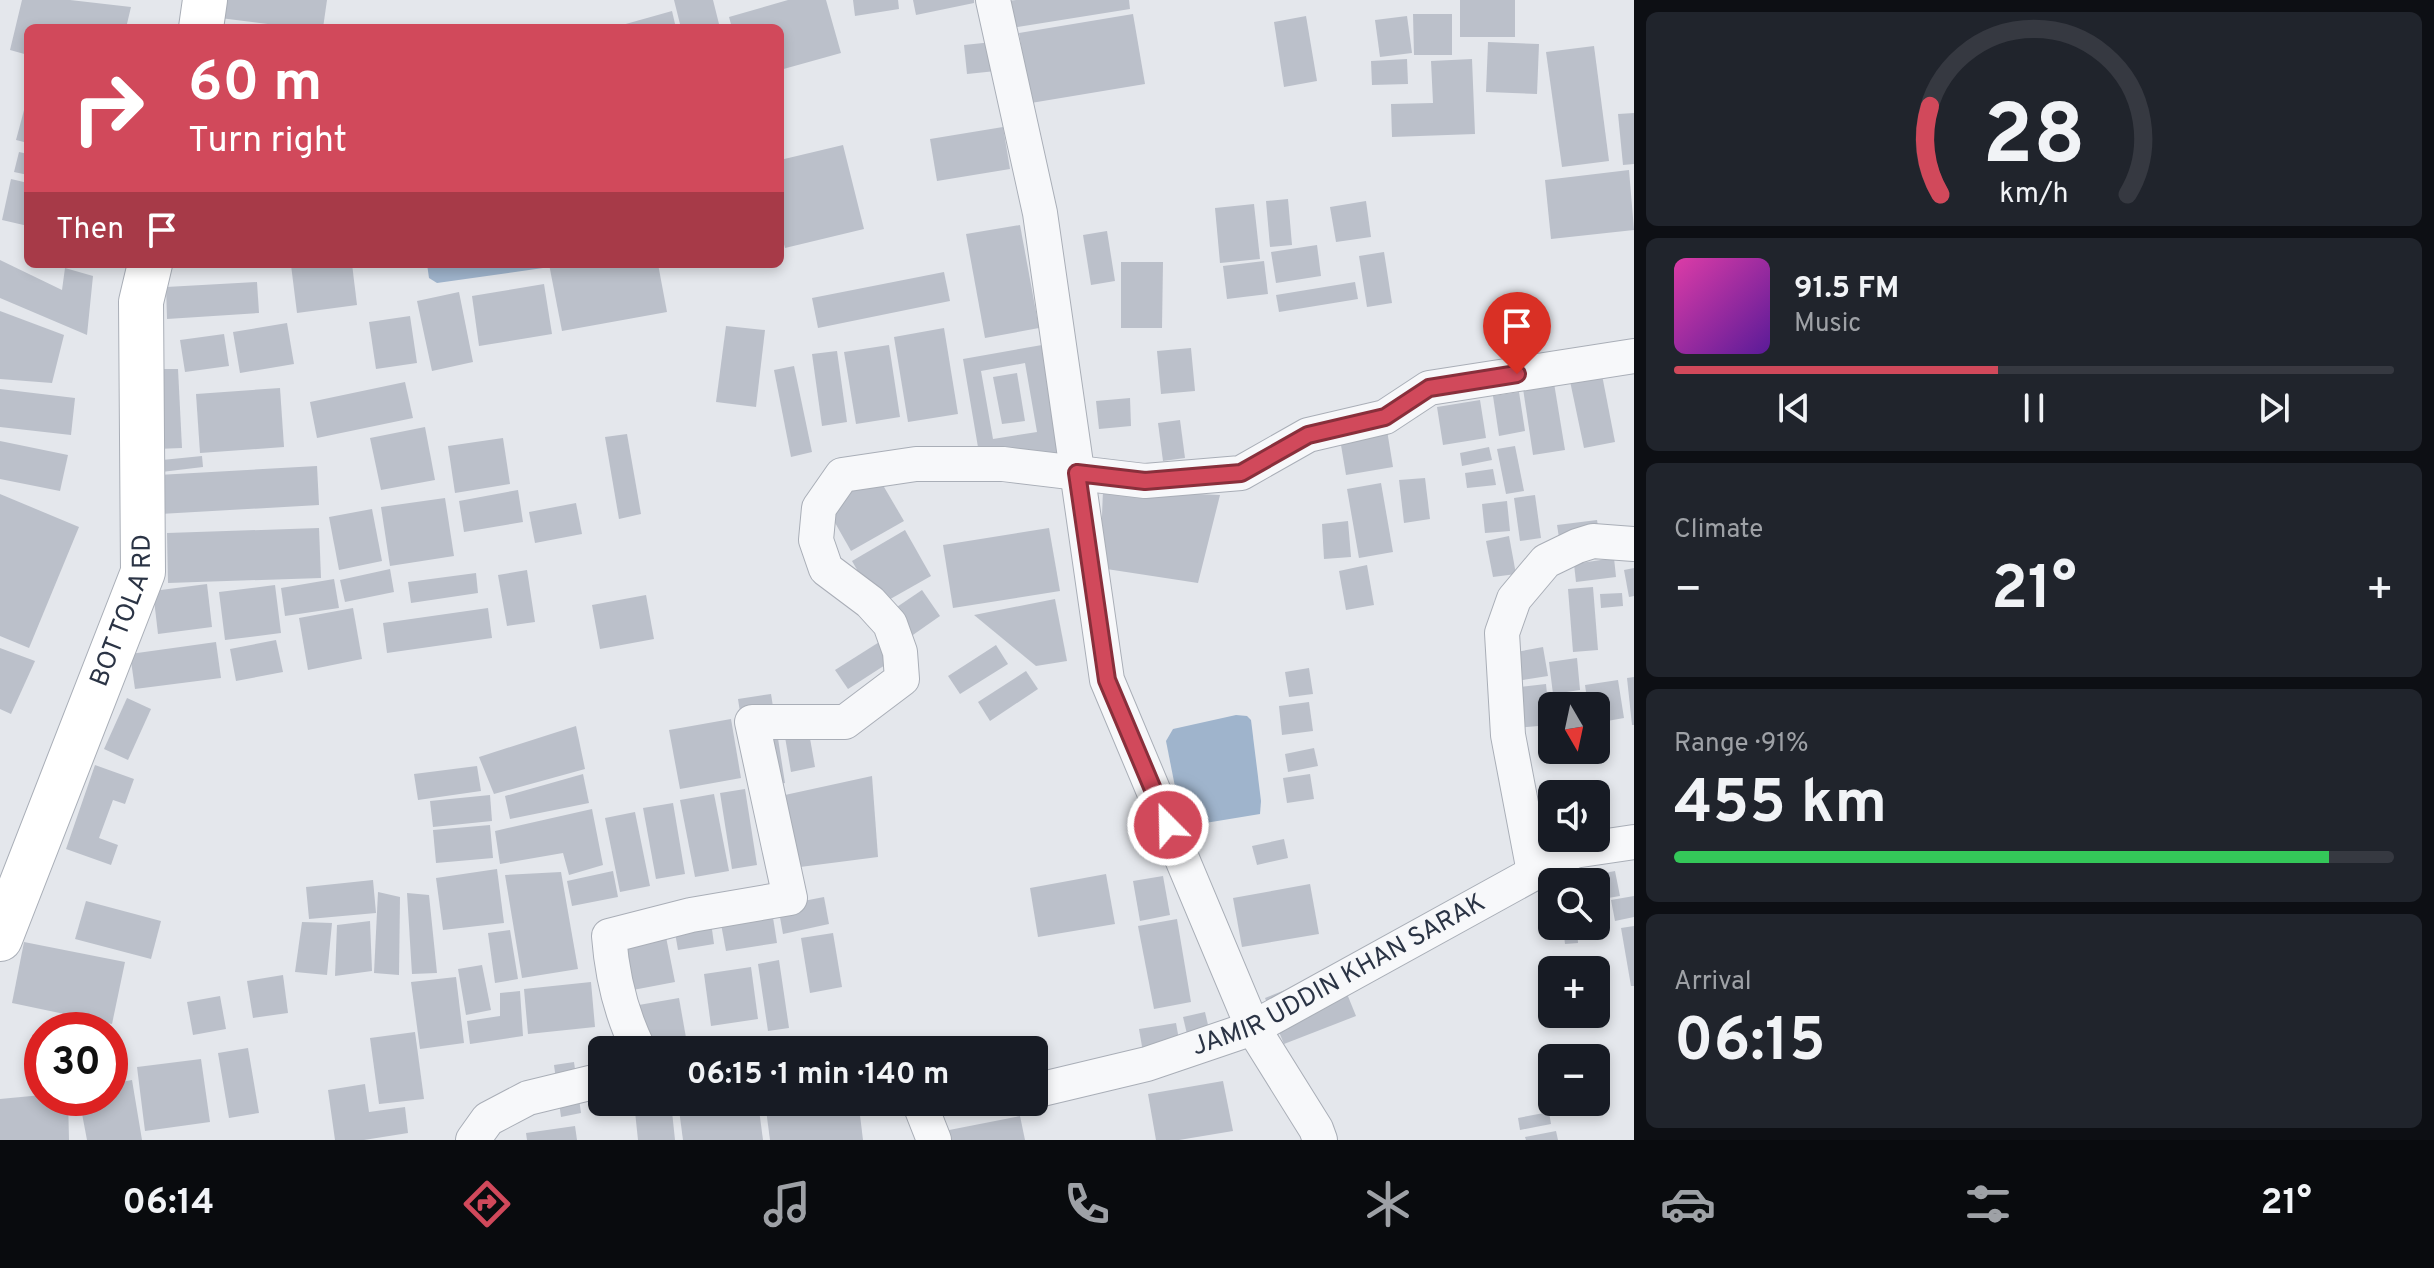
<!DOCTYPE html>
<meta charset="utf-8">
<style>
body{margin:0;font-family:Overpass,sans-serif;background:#20242c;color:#f1f3f6;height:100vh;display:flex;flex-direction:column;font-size:30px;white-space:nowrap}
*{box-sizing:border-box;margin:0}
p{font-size:26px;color:#9ea1a6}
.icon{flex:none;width:44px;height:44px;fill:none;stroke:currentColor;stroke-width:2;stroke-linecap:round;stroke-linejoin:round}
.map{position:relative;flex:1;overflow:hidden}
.panel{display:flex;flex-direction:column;gap:12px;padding:12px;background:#0d0f14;width:800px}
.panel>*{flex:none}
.guide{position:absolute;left:24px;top:24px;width:760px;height:244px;border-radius:12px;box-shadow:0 4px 12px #0003;background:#d1495b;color:#fff;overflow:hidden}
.needle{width:52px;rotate:171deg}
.controls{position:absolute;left:1538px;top:692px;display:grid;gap:16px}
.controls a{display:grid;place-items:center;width:72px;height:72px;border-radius:12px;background:#171b24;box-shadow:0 4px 12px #0003;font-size:40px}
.speed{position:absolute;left:24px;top:1012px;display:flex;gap:16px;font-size:40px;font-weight:700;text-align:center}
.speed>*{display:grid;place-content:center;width:104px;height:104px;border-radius:50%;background:#171b24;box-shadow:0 4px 12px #0003;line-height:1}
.speed .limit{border:12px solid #d22;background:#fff;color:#111}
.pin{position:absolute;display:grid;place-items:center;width:68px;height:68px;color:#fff;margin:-82px -34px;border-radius:50% 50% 50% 0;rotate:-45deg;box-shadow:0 0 8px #0007}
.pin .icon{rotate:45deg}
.me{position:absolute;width:88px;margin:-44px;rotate:337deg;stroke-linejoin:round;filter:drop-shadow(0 0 6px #0008)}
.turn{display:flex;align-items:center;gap:28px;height:168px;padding:0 32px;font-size:36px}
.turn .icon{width:104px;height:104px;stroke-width:2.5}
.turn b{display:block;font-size:56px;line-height:68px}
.then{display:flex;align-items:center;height:76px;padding:0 32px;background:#0003;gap:16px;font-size:30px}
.big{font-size:60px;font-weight:700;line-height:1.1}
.panel .tile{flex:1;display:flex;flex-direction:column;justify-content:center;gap:12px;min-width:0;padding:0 28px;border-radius:12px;background:#20242c}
.panel .dial{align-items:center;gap:0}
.dial svg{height:208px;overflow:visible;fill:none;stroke:#363941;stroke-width:7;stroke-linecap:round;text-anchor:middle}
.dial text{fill:#f1f3f6;stroke:none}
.song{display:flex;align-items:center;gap:24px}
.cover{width:96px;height:96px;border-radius:12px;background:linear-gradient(135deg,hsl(320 70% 55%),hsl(270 70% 35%))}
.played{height:8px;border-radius:4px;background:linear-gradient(90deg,#d1495b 45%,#363941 45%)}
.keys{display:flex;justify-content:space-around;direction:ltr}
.heat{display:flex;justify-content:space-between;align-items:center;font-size:44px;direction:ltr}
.charge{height:12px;border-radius:6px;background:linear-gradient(90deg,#34c759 91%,#363941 0)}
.trip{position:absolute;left:588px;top:1036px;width:460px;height:80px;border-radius:12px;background:#171b24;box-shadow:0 4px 12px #0003;font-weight:700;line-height:80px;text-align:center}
.tab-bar{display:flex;height:128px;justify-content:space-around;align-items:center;background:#090b0e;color:#9ea1a6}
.tab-bar .icon{width:56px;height:56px}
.tab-bar .active{color:#d1495b}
.tab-bar b{font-size:36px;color:#f1f3f6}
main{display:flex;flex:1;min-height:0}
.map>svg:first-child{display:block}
.water{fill:#9fb4cc}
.building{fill:#bbc0ca;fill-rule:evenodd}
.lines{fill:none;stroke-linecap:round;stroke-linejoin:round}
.minor-casing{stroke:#a9aeb7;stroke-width:36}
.secondary-casing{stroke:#a9aeb7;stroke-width:46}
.minor{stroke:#f7f8fa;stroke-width:34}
.secondary{stroke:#fff;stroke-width:44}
.route-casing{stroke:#882f3b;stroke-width:20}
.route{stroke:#d1495b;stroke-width:14}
.labels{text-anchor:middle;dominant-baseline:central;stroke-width:6;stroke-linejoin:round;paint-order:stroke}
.street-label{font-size:26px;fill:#2b3445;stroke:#f4f6f9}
</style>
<main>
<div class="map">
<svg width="1634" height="1140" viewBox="0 0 1634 1140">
<rect width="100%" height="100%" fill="#e4e7ec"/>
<g class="water">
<polygon points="427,264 557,264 543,268 437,283 429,278"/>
<polygon points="1236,715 1247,716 1251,720 1261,801 1260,814 1187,826 1180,812 1166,741 1173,729"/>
</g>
<g class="building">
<polygon points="22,0 70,0 131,7 126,28 28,28 28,55 10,50"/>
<polygon points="222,0 327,0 323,28 299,28 220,18"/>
<polygon points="674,0 713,0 720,28 681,28"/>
<polygon points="788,0 826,0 841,53 780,70 780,28 732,28 729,17"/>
<polygon points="853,0 898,0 899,9 855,16"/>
<polygon points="913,0 974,0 974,3 916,15"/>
<polygon points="1016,0 1129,0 1130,9 1012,28 1008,1"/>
<rect x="1460" y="0" width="55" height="37"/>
<polygon points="672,11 676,28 615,28 615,27"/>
<polygon points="1133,14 1145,84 1031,103 1019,33"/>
<polygon points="1413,14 1452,14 1452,55 1414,55"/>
<polygon points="1306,16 1317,81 1284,87 1274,22"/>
<polygon points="1407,16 1412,53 1380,57 1375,20"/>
<polygon points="993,42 996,71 967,74 964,45"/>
<polygon points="1488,42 1539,44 1537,94 1486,92"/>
<polygon points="1594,46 1609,161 1562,167 1546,52"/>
<polygon points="1407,59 1408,84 1372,85 1371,61"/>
<polygon points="1472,59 1475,134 1392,137 1391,104 1433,103 1431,61"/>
<polygon points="27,99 28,99 28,143 16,140"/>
<polygon points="1634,113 1634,164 1623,165 1618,114"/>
<polygon points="1003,127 1010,169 937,181 930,139"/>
<polygon points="843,145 864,229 785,248 780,229 780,160"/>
<polygon points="19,152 28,154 28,175 14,172"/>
<polygon points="1629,170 1634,230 1551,239 1545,180"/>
<polygon points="11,179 28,183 28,226 2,220"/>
<polygon points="1288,199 1292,245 1270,247 1266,201"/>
<polygon points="1366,201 1371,237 1336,242 1330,207"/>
<polygon points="1254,204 1260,259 1220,263 1215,208"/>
<polygon points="1020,225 1039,328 985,338 966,234"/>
<polygon points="1107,231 1115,281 1091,285 1083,235"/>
<polygon points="1317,245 1321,276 1276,283 1271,252"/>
<polygon points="1384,252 1392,303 1367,307 1359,256"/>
<polygon points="0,260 62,290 65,268 93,276 87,335 0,298"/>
<polygon points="1264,261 1268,294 1227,299 1223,266"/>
<polygon points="1121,262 1163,262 1162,328 1121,328"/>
<polygon points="301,264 352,264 357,305 297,313 291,265"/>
<polygon points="549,264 658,264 667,312 562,331"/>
<polygon points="944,272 950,301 818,328 812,298"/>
<polygon points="257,282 259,313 167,319 166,287"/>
<polygon points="1355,282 1358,299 1279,312 1276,295"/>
<polygon points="544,284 552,334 479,346 472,296"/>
<polygon points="459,292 473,362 432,371 417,301"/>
<polygon points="0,311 64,335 52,383 0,379"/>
<polygon points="410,316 417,363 376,369 369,322"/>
<polygon points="287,323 294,364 240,373 233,332"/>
<polygon points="726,326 765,330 756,407 716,402"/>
<polygon points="944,328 958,414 908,422 894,337"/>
<polygon points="224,334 229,366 185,372 180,340"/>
<polygon points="889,345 900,417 856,424 844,352"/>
<path d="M1042,345L1060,454L980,459L963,359ZM1025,363L1037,432L993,439L981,371Z"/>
<polygon points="1191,348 1195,391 1161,394 1157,351"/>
<polygon points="837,351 847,422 822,426 812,354"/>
<polygon points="794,366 812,452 791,457 774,370"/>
<polygon points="152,369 178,369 182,448 156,449"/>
<polygon points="1017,373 1025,421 1002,424 993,377"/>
<polygon points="1602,375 1615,442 1584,448 1570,381"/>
<polygon points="1553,377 1565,450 1533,455 1522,382"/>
<polygon points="405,382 413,418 317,438 310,402"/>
<polygon points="280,388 284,447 200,453 196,394"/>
<polygon points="0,389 75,398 71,435 0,427"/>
<polygon points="1519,392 1525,431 1499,436 1493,396"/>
<polygon points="1130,398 1131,426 1099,429 1096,401"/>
<polygon points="1480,400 1486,438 1443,445 1437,407"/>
<polygon points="1180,420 1185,458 1163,461 1158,423"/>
<polygon points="1386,424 1393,467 1346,475 1339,433"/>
<polygon points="425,427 435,480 381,490 370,438"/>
<polygon points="627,434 641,514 619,519 605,437"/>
<polygon points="503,438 510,484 455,493 448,446"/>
<polygon points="0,441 68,455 60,491 0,479"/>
<polygon points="1515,446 1524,491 1506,494 1497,449"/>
<polygon points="1489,447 1492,460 1462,466 1460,453"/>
<polygon points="202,456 203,467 153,473 152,461"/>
<polygon points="317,466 319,505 160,514 158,475"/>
<polygon points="1493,469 1496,485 1467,488 1465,473"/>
<polygon points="877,475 904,521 851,551 825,505"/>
<polygon points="1425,478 1430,519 1404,523 1399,480"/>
<polygon points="1381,483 1393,552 1359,558 1347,489"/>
<polygon points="518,490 523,522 464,532 459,501"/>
<polygon points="1103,490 1220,495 1198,583 1100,568"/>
<polygon points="0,494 79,527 29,648 0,636"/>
<polygon points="1535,495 1541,538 1520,541 1514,498"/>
<polygon points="445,498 454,556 390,566 381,507"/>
<polygon points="1507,501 1510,531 1485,533 1482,504"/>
<polygon points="576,503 582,534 535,543 529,512"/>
<polygon points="372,509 382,561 339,570 329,517"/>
<polygon points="1597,520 1600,539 1560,544 1557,525"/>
<polygon points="1348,521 1351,557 1324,559 1322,524"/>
<polygon points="319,528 321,578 168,583 167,533"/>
<polygon points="1049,528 1060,591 953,608 943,545"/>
<polygon points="905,530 931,576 878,606 852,561"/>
<polygon points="1509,536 1516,574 1493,577 1486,541"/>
<polygon points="1614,558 1616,577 1576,582 1574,564"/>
<polygon points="1367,565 1374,605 1346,610 1339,571"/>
<polygon points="1634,568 1634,596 1629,597 1624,570"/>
<polygon points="390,569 394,592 345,602 340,580"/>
<polygon points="527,570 535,622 507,626 498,575"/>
<polygon points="476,573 478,593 411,603 408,582"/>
<polygon points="334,579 339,608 285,616 281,588"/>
<polygon points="207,584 212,627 158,634 153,591"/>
<polygon points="275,585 281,633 225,640 219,592"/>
<polygon points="1593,587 1598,650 1573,652 1568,589"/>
<polygon points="922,590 940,616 910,637 891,611"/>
<polygon points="1622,593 1623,606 1601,608 1600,594"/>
<polygon points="646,595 654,639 600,649 592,605"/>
<polygon points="1055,599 1067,661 1036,666 974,615"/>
<polygon points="353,608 362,659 308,670 299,618"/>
<polygon points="488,608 492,638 387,653 383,623"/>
<polygon points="884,639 896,658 848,689 835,670"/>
<polygon points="276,640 283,672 236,681 230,649"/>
<polygon points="216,642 221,678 135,689 130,654"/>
<polygon points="996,645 1008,664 960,694 948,676"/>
<polygon points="1543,647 1548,676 1516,681 1511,653"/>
<polygon points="0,648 35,661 11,714 0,709"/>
<polygon points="1577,658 1580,690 1553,694 1549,662"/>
<polygon points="1309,668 1313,694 1289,697 1285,672"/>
<polygon points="1026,671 1038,689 990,721 978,702"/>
<polygon points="1634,677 1634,725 1632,725 1627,678"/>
<polygon points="1618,680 1624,718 1596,723 1596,706 1588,706 1585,685"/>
<polygon points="1546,684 1550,725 1516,728 1512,688"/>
<polygon points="771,694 785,783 752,789 738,699"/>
<polygon points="1576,696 1578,706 1552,706 1551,699"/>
<polygon points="127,698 151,709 128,760 104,749"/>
<polygon points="1309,702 1313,731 1282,735 1279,706"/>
<polygon points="804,704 815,767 791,772 780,708"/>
<polygon points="731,719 741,778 680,789 669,730"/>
<polygon points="576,726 585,769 494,794 479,757"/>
<polygon points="1314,748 1318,766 1288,772 1285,754"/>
<polygon points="95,765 134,779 125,804 113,800 99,838 118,845 111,865 66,849"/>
<polygon points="477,766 481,791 418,800 414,774"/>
<polygon points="583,774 589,803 510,819 505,796"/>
<polygon points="1310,774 1314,799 1287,803 1283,778"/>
<polygon points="872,776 878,857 769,871 753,802"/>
<polygon points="745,789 757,865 732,869 720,793"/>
<polygon points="714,794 729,871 695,877 680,800"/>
<polygon points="490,795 492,821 433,827 430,801"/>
<polygon points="673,803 685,874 656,879 643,808"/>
<polygon points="592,809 603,865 569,875 563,853 500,864 495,831"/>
<polygon points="635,812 650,886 620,892 605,818"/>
<polygon points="490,825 493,858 436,863 433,830"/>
<polygon points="1284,839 1288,858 1257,865 1252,846"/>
<polygon points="497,869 504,923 443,930 436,878"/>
<polygon points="613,871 618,897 572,906 567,881"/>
<polygon points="1615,871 1620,896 1596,900 1596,882 1559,882"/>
<polygon points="561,872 578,969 522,978 505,875"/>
<polygon points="1106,874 1115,924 1038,937 1030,888"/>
<polygon points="1163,876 1170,915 1140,921 1133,881"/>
<polygon points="373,880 376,913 309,919 306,887"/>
<polygon points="1310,884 1319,934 1242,947 1233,898"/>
<polygon points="378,892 400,897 399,975 374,973"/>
<polygon points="407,893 429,895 437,973 412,974"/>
<polygon points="1634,896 1634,917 1615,921 1611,900"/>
<polygon points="824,897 829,924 783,934 778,906"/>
<polygon points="86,901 161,921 151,959 75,939"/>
<polygon points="771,905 777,943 726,951 719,913"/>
<polygon points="710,915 714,944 678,950 673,921"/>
<polygon points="1177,919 1191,1002 1154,1009 1138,926"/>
<polygon points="370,921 372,971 335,976 337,925"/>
<polygon points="302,922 332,923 327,975 295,972"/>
<polygon points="1563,926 1577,926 1578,943 1565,944"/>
<polygon points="1634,926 1634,986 1631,986 1621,928"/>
<polygon points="664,927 675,982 617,993 606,937"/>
<polygon points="510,930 518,979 495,983 488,933"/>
<polygon points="833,933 842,987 810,993 801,938"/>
<polygon points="24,942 125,962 112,1024 12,1003"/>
<polygon points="779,960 789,1028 768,1031 758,964"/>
<polygon points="482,965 491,1010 466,1015 458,969"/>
<polygon points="751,967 758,1019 711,1026 704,974"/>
<polygon points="1337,969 1356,1016 1284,1044 1265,998"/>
<polygon points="283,975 288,1013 253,1018 247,981"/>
<polygon points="456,977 464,1043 420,1049 411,982"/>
<polygon points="591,982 595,1027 528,1034 524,989"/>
<polygon points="520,991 523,1036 470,1044 467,1021 500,1016 500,993"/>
<polygon points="220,996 226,1029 193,1035 187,1002"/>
<polygon points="679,998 688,1049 641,1050 633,1006"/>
<polygon points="1205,1012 1209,1029 1187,1034 1183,1017"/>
<polygon points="1176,1023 1181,1051 1144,1058 1139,1029"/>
<polygon points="415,1032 424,1099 379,1104 370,1038"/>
<polygon points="42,1033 42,1058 36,1059 32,1035"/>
<polygon points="248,1048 259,1113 229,1118 218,1053"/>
<polygon points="201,1059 210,1122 145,1131 137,1067"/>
<polygon points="574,1062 581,1113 561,1117 554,1065"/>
<polygon points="132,1080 142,1140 87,1140 79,1098 110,1098 110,1084"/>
<polygon points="1223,1081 1233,1131 1179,1140 1156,1140 1148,1094"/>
<polygon points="365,1084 369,1112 405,1107 408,1133 364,1140 335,1140 328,1090"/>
<polygon points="42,1095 42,1098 68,1098 69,1140 0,1140 0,1099"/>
<polygon points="634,1102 671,1102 675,1140 638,1140"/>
<polygon points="678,1102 758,1102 763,1140 683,1140"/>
<polygon points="765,1102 823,1102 859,1107 863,1140 770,1140"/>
<polygon points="1549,1112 1551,1124 1520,1130 1518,1118"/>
<polygon points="1020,1116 1025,1140 940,1140 939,1132"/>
<polygon points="575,1126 577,1140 527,1140 526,1133"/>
<polygon points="1556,1131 1558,1140 1526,1140 1525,1137"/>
</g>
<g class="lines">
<g class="minor-casing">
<g id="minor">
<polyline points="993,0 1040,213 1107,680 1253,1028 1316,1129 1320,1140"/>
<polyline points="1534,872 1508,735 1502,633 1514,599 1546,561 1577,546 1593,541 1634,544"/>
<path d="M639,1050C621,1014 612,976 609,936L691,915L790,898L752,722H845L902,679L900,652L890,624L870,602L826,569L816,540L819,508L842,475L916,464H1003L1145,481L1241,473L1308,435L1385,417L1429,388L1634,356"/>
<path id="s1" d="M1034,1091L1147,1064L1253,1028L1574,851L1634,842"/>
<polyline points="919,1102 934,1140"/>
<polyline points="473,1140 488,1119 528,1098 602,1080"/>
</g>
</g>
<g class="secondary-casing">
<g id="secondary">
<polyline points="201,28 205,0"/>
<path id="s2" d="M0,939L143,572L141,302L150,264"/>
</g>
</g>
<use href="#minor" class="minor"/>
<use href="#secondary" class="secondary"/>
</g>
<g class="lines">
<g class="route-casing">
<polyline id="route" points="1168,825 1107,680 1077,473 1145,481 1241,473 1308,435 1385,417 1429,388 1517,374"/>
</g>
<use href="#route" class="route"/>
</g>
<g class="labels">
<g class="street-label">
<text stroke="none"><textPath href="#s2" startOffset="352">BOT TOLA RD</textPath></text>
<text stroke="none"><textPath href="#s1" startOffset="328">JAMIR UDDIN KHAN SARAK</textPath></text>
</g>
</g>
</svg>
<div class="controls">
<a><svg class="needle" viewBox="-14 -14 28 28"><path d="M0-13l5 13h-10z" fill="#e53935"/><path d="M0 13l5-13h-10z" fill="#9ea1a6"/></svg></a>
<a><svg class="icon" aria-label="sound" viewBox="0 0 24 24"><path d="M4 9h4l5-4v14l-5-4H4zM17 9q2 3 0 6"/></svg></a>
<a><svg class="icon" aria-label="search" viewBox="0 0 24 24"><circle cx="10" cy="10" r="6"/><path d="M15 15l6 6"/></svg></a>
<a>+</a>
<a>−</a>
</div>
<div class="speed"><div class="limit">30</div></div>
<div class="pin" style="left:1517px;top:374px;background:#d93025"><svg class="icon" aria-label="arrive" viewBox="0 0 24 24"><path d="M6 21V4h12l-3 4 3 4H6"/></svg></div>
<svg class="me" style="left:1168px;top:825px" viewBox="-20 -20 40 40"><circle r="17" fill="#d1495b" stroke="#fff" stroke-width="3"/><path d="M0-11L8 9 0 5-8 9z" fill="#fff"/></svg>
<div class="trip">06:15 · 1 min · 140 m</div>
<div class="guide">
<div class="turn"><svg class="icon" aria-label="right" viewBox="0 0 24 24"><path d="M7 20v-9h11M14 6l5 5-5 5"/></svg><div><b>60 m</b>Turn right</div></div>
<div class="then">Then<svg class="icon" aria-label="arrive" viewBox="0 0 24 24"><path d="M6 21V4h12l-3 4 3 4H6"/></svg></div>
</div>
</div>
<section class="panel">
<div class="tile dial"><svg viewBox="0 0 100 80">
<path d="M14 69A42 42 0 1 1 86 69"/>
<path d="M14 69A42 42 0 0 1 10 35" stroke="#d1495b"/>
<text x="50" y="56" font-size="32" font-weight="700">28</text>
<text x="50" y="72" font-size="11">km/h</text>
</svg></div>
<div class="tile">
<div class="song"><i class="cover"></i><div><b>91.5 FM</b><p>Music</p></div></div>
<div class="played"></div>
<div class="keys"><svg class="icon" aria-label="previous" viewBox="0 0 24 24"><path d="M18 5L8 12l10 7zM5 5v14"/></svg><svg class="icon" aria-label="pause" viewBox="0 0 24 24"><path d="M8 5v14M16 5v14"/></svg><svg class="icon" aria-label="next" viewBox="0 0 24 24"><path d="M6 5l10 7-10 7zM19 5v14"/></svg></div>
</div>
<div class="tile"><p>Climate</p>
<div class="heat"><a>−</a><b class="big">21°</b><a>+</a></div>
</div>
<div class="tile"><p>Range · 91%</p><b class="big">455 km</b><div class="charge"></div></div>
<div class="tile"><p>Arrival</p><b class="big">06:15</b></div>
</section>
</main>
<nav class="tab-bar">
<b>06:14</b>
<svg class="icon active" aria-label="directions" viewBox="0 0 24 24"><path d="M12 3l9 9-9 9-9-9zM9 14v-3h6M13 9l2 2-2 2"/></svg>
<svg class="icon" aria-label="music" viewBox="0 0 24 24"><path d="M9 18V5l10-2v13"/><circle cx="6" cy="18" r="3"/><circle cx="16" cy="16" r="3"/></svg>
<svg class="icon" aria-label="phone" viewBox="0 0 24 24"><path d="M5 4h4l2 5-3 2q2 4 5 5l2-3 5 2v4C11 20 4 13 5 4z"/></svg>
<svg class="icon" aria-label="climate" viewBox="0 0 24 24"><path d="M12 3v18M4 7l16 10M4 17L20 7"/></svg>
<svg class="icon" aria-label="car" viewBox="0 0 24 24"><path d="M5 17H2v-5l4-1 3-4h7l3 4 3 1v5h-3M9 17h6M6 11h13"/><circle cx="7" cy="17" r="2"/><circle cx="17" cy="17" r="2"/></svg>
<svg class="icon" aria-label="filters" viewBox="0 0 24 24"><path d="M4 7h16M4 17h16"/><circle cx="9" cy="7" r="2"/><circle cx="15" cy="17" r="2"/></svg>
<b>21°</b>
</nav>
